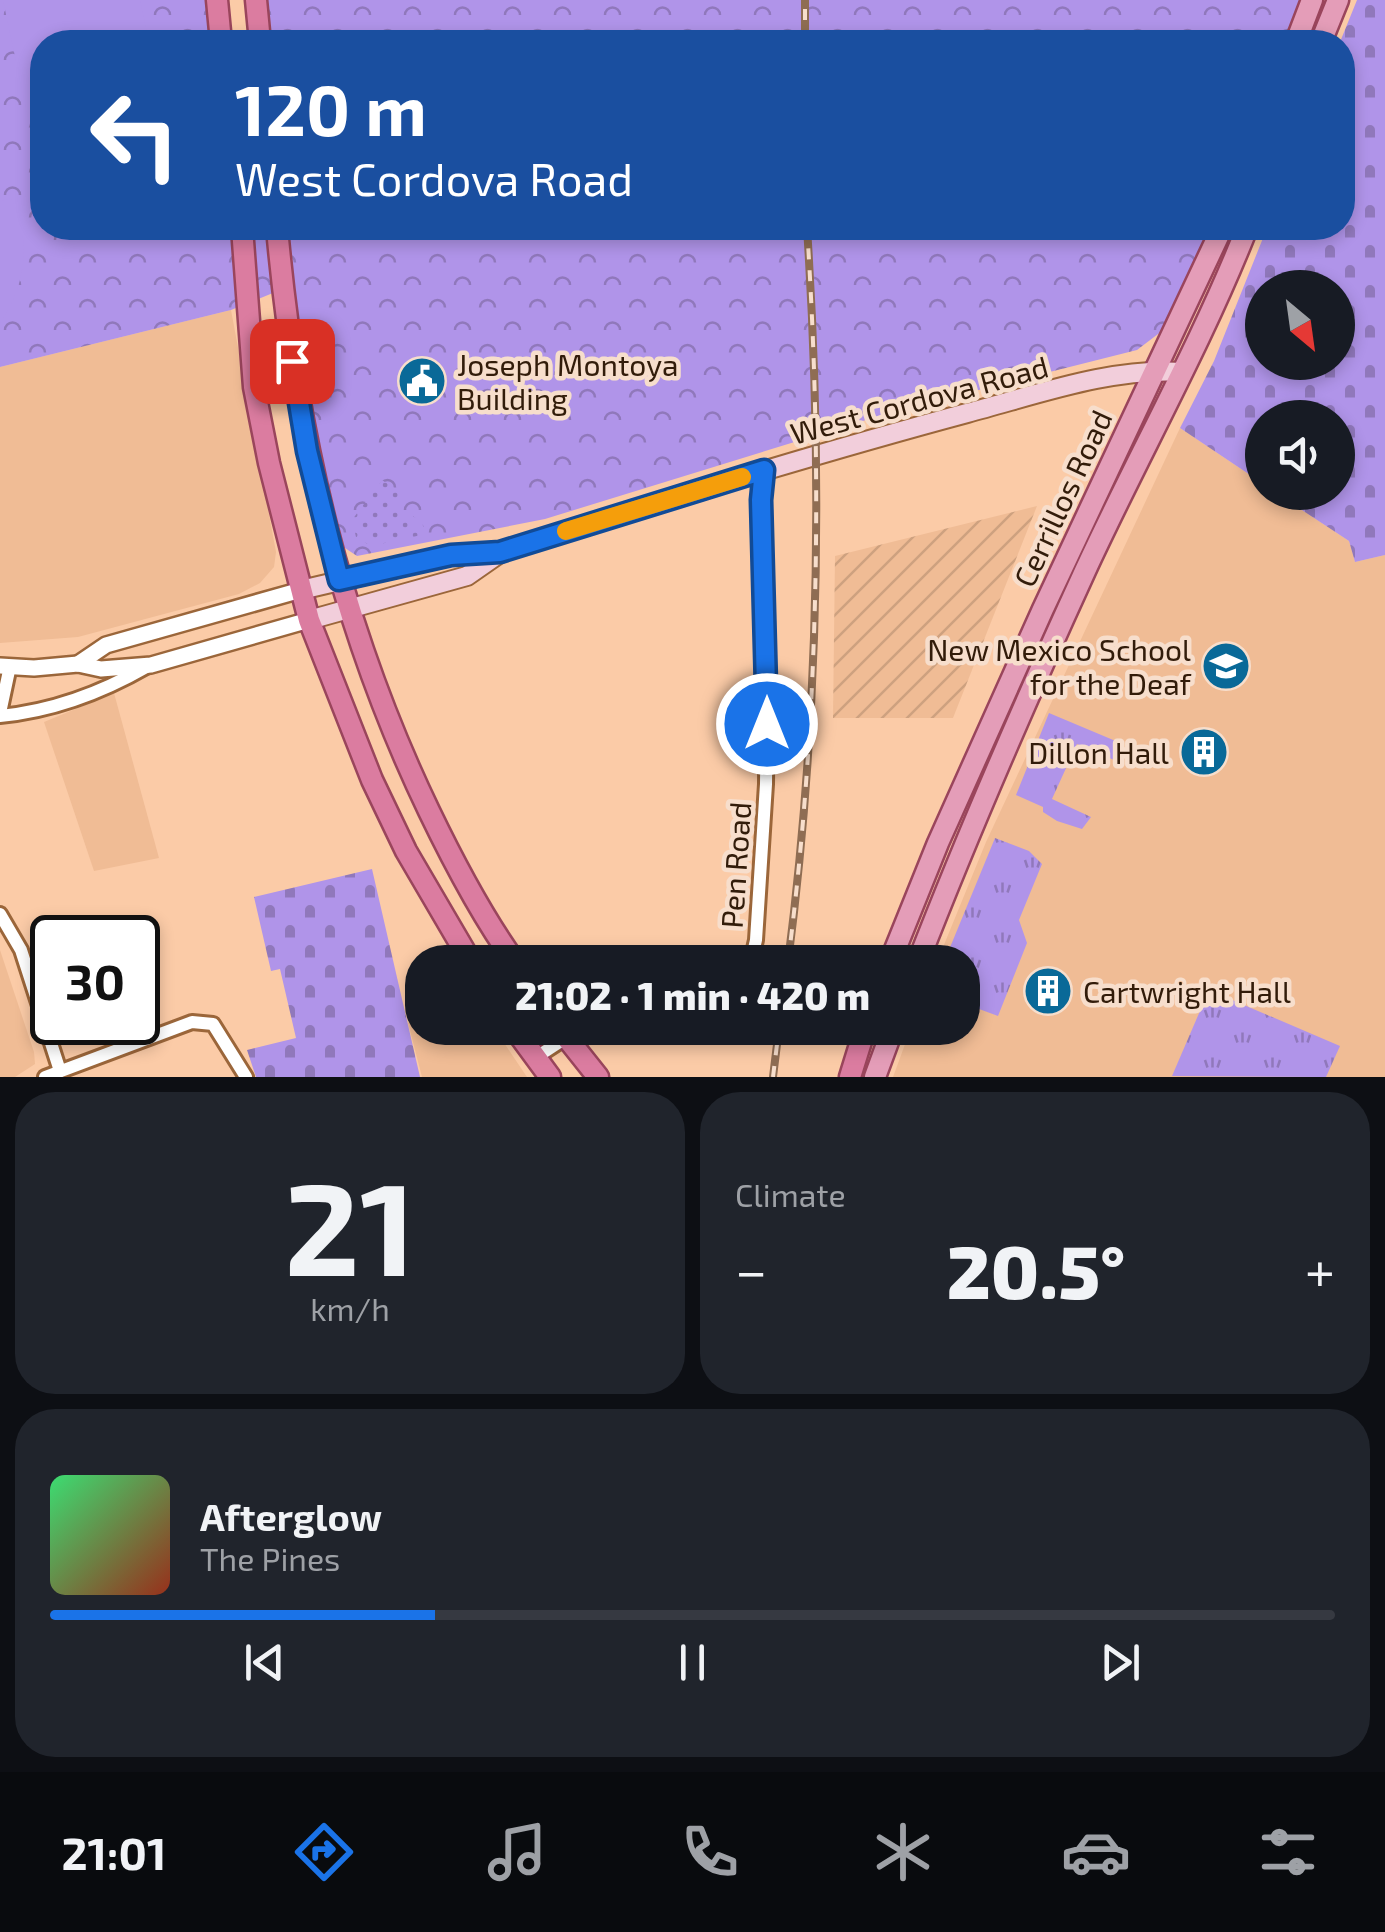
<!DOCTYPE html>
<meta charset="utf-8">
<style>
body{margin:0;font-family:"Exo 2",sans-serif;background:#20242c;color:#f1f3f6;height:100vh;display:flex;flex-direction:column;font-size:38px;white-space:nowrap}
*{box-sizing:border-box;margin:0}
p{font-size:32px;color:#9ea1a6}
.icon{flex:none;width:55px;height:55px;fill:none;stroke:currentColor;stroke-width:2;stroke-linecap:round;stroke-linejoin:round}
.map{position:relative;height:1077px;overflow:hidden}
.panel{display:flex;flex-direction:column;gap:15px;padding:15px;background:#0d0f14;flex:1}
.panel>*{flex:none}
.hud{position:absolute;left:30px;top:30px;width:1325px;height:210px;border-radius:40px;box-shadow:0 5px 15px #0003;background:#1a4fa0;color:#fff;overflow:hidden}
.needle{width:65px;rotate:151deg}
.tools{position:absolute;left:1245px;top:270px;display:grid;gap:20px}
.tools a{display:grid;place-items:center;width:110px;height:110px;border-radius:50%;background:#171b24;box-shadow:0 5px 15px #0003;font-size:50px}
.speed{position:absolute;left:30px;top:915px;display:flex;gap:20px;font-size:50px;font-weight:700;text-align:center}
.speed>*{display:grid;place-content:center;width:130px;height:130px;border-radius:50%;background:#171b24;box-shadow:0 5px 15px #0003;line-height:1}
.speed .limit{border:5px solid #111;border-radius:15px;background:#fff;color:#111}
.pin{position:absolute;display:grid;place-items:center;width:85px;height:85px;color:#fff;margin:-42px;border-radius:20px;box-shadow:0 5px 15px #0006}
.me{position:absolute;width:110px;margin:-55px;rotate:0deg;stroke-linejoin:round;filter:drop-shadow(0 0 8px #0008)}
.turn{display:flex;align-items:center;gap:35px;height:210px;padding:0 40px;font-size:45px}
.turn .icon{width:130px;height:130px;stroke-width:2.5}
.turn b{display:block;font-size:70px;line-height:85px}
.big{font-size:75px;font-weight:800;line-height:1.1}
.panel .widget{flex:1;display:flex;flex-direction:column;justify-content:center;gap:15px;min-width:0;padding:0 35px;border-radius:40px;background:#20242c}
.panel .dial{align-items:center;gap:0}
.dial b{font-size:130px;line-height:1}
.song{display:flex;align-items:center;gap:30px}
.cover{width:120px;height:120px;border-radius:15px;background:linear-gradient(135deg,hsl(140 70% 55%),hsl(10 70% 35%))}
.played{height:10px;border-radius:5px;background:linear-gradient(90deg,#1a73e8 30%,#363941 30%)}
.keys{display:flex;justify-content:space-around;direction:ltr}
.heat{display:flex;justify-content:space-between;align-items:center;font-size:55px;direction:ltr}
.panel .tiles{flex:1;display:grid;gap:15px;grid-template-columns:1fr 1fr}
.widget:last-child{grid-column:span 2}
.trip{position:absolute;left:405px;top:945px;width:575px;height:100px;border-radius:40px;background:#171b24;box-shadow:0 5px 15px #0003;font-weight:800;line-height:100px;text-align:center}
.tabs{display:flex;height:160px;justify-content:space-around;align-items:center;background:#090b0e;color:#9ea1a6}
.tabs .icon{width:70px;height:70px}
.tabs .active{color:#1a73e8}
.tabs b{font-size:45px;color:#f1f3f6}
.map>svg:first-child{display:block}
.built{fill:#f0bc95}
.industrial{fill:url(#industrial-furrows)}
.grass{fill:url(#grass-tufts)}
.forest{fill:url(#forest-crowns)}
.cemetery{fill:url(#cemetery-stones);fill-rule:evenodd}
.garden{fill:url(#garden-dots)}
.pitch{fill:#b094e9}
.lines{fill:none;stroke-linecap:round;stroke-linejoin:round}
.minor-casing{stroke:#9b663a;stroke-width:18}
.tertiary-casing{stroke:#9b663a;stroke-width:20}
.secondary-casing{stroke:#9b663a;stroke-width:22}
.primary-casing{stroke:#9a455c;stroke-width:25}
.trunk-casing{stroke:#9a455c;stroke-width:25}
.minor{stroke:#fff;stroke-width:12}
.tertiary{stroke:#fff;stroke-width:15}
.secondary{stroke:#f2cedb;stroke-width:18}
.primary{stroke:#e49db8;stroke-width:20}
.trunk{stroke:#db7ca0;stroke-width:20}
.rail-casing{stroke:#8f6d53;stroke-width:8}
.rail{stroke:#f7decc;stroke-width:4;stroke-dasharray:11;stroke-linecap:butt}
.route-casing{stroke:#114b97;stroke-width:25}
.route{stroke:#1a73e8;stroke-width:18}
.slow{stroke:#f59e0b;stroke-width:18}
.labels{text-anchor:middle;dominant-baseline:central;stroke-width:9;stroke-linejoin:round;paint-order:stroke}
.poi-label{font-size:30px;fill:#321c0a;stroke:#f7decc;text-anchor:start}
.street-label{font-size:30px;fill:#321c0a;stroke:#f7decc}
</style>
<div class="map">
<svg width="1385" height="1077" viewBox="0 0 1385 1077">
<defs>
<pattern id="industrial-furrows" width="10" height="10" patternUnits="userSpaceOnUse" patternTransform="scale(2.5)"><rect width="10" height="10" fill="#f0bc95"/><path d="M-1 1l2-2M0 10L10 0M9 11l2-2" fill="none" stroke="#cea17f"/></pattern>
<pattern id="grass-tufts" width="24" height="20" patternUnits="userSpaceOnUse" patternTransform="scale(2.5)"><rect width="24" height="20" fill="#b094e9"/><path d="M3 7l-1-3M5 7V3M7 7l1-3M15 17l-1-3M17 17v-4M19 17l1-3" fill="none" stroke="#9078bb"/></pattern>
<pattern id="forest-crowns" width="20" height="18" patternUnits="userSpaceOnUse" patternTransform="scale(2.5)"><rect width="20" height="18" fill="#b094e9"/><path d="M2 6a3 3 0 1 1 6 0M12 15a3 3 0 1 1 6 0" fill="none" stroke="#9078bb"/></pattern>
<pattern id="cemetery-stones" width="16" height="16" patternUnits="userSpaceOnUse" patternTransform="scale(2.5)"><rect width="16" height="16" fill="#b094e9"/><path d="M2 7V4a2 2 0 0 1 4 0v3zM10 15v-3a2 2 0 0 1 4 0v3z" fill="#9078bb"/></pattern>
<pattern id="garden-dots" width="8" height="8" patternUnits="userSpaceOnUse" patternTransform="scale(2.5)"><rect width="8" height="8" fill="#b094e9"/><path d="M2 2h.1M6 6h.1" fill="none" stroke="#9078bb" stroke-width="1.8" stroke-linecap="round"/></pattern>
</defs>
<rect width="100%" height="100%" fill="#fbcba7"/>
<g class="built">
<polygon points="231,310 276,552 274,567 260,583 239,594 78,637 0,643 0,367"/>
<polygon points="1180,428 1262,483 1262,492 1276,493 1349,541 1355,562 1385,555 1385,1077 893,1077 911,1028 962,1028 962,962 937,962 986,842"/>
<polygon points="114,693 159,858 94,871 44,722"/>
<polygon points="0,950 34,1052 35,1064 15,1077 0,1077"/>
<polygon points="422,1012 422,1028 494,1028 527,1077 422,1077 408,1023"/>
</g>
<polygon class="industrial" points="1037,506 953,718 833,718 835,556"/>
<g class="grass">
<polygon points="1049,713 1118,742 1114,760 1077,744 1052,799 1091,817 1082,829 1057,821 1043,812 1043,807 1016,795"/>
<polygon points="995,838 1029,851 1042,864 1019,920 1027,943 998,1016 979,1009 975,1019 963,1014 962,962 944,962"/>
<polygon points="1209,990 1340,1046 1326,1077 1172,1076"/>
</g>
<g class="forest">
<polygon points="0,0 210,0 214,42 42,42 42,228 1210,228 1162,331 1137,350 892,412 545,519 357,556 339,544 317,465 290,286 231,310 0,367"/>
<polygon points="268,0 1302,0 1284,42 268,42"/>
</g>
<g class="cemetery">
<path d="M1357,0H1385V555L1355,562L1349,541L1276,493L1338,492V418H1262V483L1180,428L1214,361L1267,228H1342V42H1340ZM1262,288H1338V362H1262Z"/>
<polygon points="372,869 420,1077 256,1077 247,1050 296,1038 280,969 271,971 254,897"/>
</g>
<polygon class="garden" points="382,480 401,493 394,504 422,522 426,534 371,546 356,537 352,520"/>
<g class="pitch">
<polygon points="3,0 140,0 149,42 42,42 42,184"/>
<path d="M11,198C32,239 26,286 0,323V201Z"/>
</g>
<g class="lines">
<g class="minor-casing">
<g id="minor">
<polyline points="0,713 10,666"/>
<path d="M0,716C52,711 103,692 148,666"/>
<polyline points="0,914 21,950 60,1071"/>
<polyline points="751,962 756,940 766,784 767,694 761,500 764,470"/>
<polyline points="535,1058 581,1028"/>
<polyline points="45,1077 192,1022 213,1024 246,1077"/>
</g>
</g>
<g class="tertiary-casing">
<g id="tertiary">
<polyline points="78,664 106,645 301,590"/>
<polyline points="0,666 34,668 78,664 101,669 151,665 309,620"/>
</g>
</g>
<g class="secondary-casing">
<g id="secondary">
<path d="M301,590L451,555L500,552C655,503 810,455 967,413C1036,395 1111,367 1183,372"/>
<polyline points="309,620 467,576 500,553"/>
</g>
</g>
<g class="primary-casing">
<g id="primary">
<polyline points="1296,42 1312,0"/>
<polyline points="1321,42 1338,0"/>
<polyline points="890,962 938,843 1043,609 1222,228"/>
<path d="M918,962C969,831 1026,700 1085,571C1138,456 1201,345 1247,228"/>
<polyline points="875,1077 893,1028"/>
</g>
</g>
<g class="trunk-casing">
<g id="trunk">
<polyline points="217,0 221,42"/>
<polyline points="256,0 260,42"/>
<polyline points="242,228 254,387 269,463 309,620 372,780 406,851 471,962"/>
<path d="M277,228C295,431 340,626 429,811C454,863 481,915 515,962"/>
<polyline points="514,1028 550,1077"/>
<polyline points="559,1028 598,1077"/>
<polyline points="850,1077 863,1035"/>
</g>
</g>
<use href="#minor" class="minor"/>
<use href="#tertiary" class="tertiary"/>
<use href="#secondary" class="secondary"/>
<use href="#primary" class="primary"/>
<use href="#trunk" class="trunk"/>
<g class="rail-casing">
<g id="rail">
<polyline points="805,42 805,0"/>
<path d="M788,962C819,720 823,471 807,228"/>
<polyline points="773,1077 779,1028"/>
</g>
</g>
<use href="#rail" class="rail"/>
</g>
<g class="lines">
<g class="route-casing">
<polyline id="route" points="292,361 307,451 339,580 451,555 500,552 764,470 761,500 767,724"/>
</g>
<use href="#route" class="route"/>
<polyline class="slow" points="566,531 742,477"/>
</g>
<defs>
<g id="civic-disc" transform="scale(2.5)"><circle r="9.5" fill="#096998" stroke="#f7decc"/><path d="M-.6-6.5H3V-4.5H.6V-3L4-1V1h2V6H-6V1h2V-1L-.6-3ZM-1.2 2.5V6h2.4V2.5Z" fill="#fff"/></g>
<g id="school-disc" transform="scale(2.5)"><circle r="9.5" fill="#096998" stroke="#f7decc"/><path d="M0-5L7-2L0 1L-7-2ZM-4 1L0 2.5L4 1V4Q0 6-4 4Z" fill="#fff"/></g>
<g id="building-disc" transform="scale(2.5)"><circle r="9.5" fill="#096998" stroke="#f7decc"/><path d="M-4-6H4V6H1V3H-1V6H-4ZM-2.5-4.3h1.7v1.8h-1.7ZM.8-4.3h1.7v1.8H.8ZM-2.5-1h1.7V.8h-1.7ZM.8-1h1.7V.8H.8Z" fill="#fff"/></g>
</defs>
<g fill-rule="evenodd">
<use href="#civic-disc" x="422" y="381"/>
<use href="#school-disc" x="1226" y="666"/>
<use href="#building-disc" x="1204" y="752"/>
<use href="#building-disc" x="1048" y="991"/>
</g>
<g class="labels">
<g class="poi-label">
<text x="457" y="364">Joseph Montoya<tspan x="457" dy="34">Building</tspan></text>
<text x="1191" y="649" text-anchor="end">New Mexico School<tspan x="1191" dy="34">for the Deaf</tspan></text>
<text x="1169" y="752" text-anchor="end">Dillon Hall</text>
<text x="1083" y="991">Cartwright Hall</text>
</g>
<g class="street-label">
<text transform="translate(919 399) rotate(-15)">West Cordova Road</text>
<text transform="translate(1062 498) rotate(-65)">Cerrillos Road</text>
<text transform="translate(735 865) rotate(-86)">Pen Road</text>
</g>
</g>
</svg>
<div class="tools">
<a><svg class="needle" viewBox="-14 -14 28 28"><path d="M0-13l5 13h-10z" fill="#e53935"/><path d="M0 13l5-13h-10z" fill="#9ea1a6"/></svg></a>
<a><svg class="icon" aria-label="sound" viewBox="0 0 24 24"><path d="M4 9h4l5-4v14l-5-4H4zM17 9q2 3 0 6"/></svg></a>
</div>
<div class="speed"><div class="limit">30</div></div>
<div class="pin" style="left:292px;top:361px;background:#d93025"><svg class="icon" aria-label="arrive" viewBox="0 0 24 24"><path d="M6 21V4h12l-3 4 3 4H6"/></svg></div>
<svg class="me" style="left:767px;top:724px" viewBox="-20 -20 40 40"><circle r="17" fill="#1a73e8" stroke="#fff" stroke-width="3"/><path d="M0-11L8 9 0 5-8 9z" fill="#fff"/></svg>
<div class="trip">21:02 · 1 min · 420 m</div>
<div class="hud">
<div class="turn"><svg class="icon" aria-label="left" viewBox="0 0 24 24"><path d="M17 20v-9H6M10 6l-5 5 5 5"/></svg><div><b>120 m</b>West Cordova Road</div></div>
</div>
</div>
<section class="panel">
<div class="tiles">
<div class="widget dial"><b>21</b><p>km/h</p></div>
<div class="widget"><p>Climate</p>
<div class="heat"><a>−</a><b class="big">20.5°</b><a>+</a></div>
</div>
<div class="widget">
<div class="song"><i class="cover"></i><div><b>Afterglow</b><p>The Pines</p></div></div>
<div class="played"></div>
<div class="keys"><svg class="icon" aria-label="previous" viewBox="0 0 24 24"><path d="M18 5L8 12l10 7zM5 5v14"/></svg><svg class="icon" aria-label="pause" viewBox="0 0 24 24"><path d="M8 5v14M16 5v14"/></svg><svg class="icon" aria-label="next" viewBox="0 0 24 24"><path d="M6 5l10 7-10 7zM19 5v14"/></svg></div>
</div>
</div>
</section>
<nav class="tabs">
<b>21:01</b>
<svg class="icon active" aria-label="directions" viewBox="0 0 24 24"><path d="M12 3l9 9-9 9-9-9zM9 14v-3h6M13 9l2 2-2 2"/></svg>
<svg class="icon" aria-label="music" viewBox="0 0 24 24"><path d="M9 18V5l10-2v13"/><circle cx="6" cy="18" r="3"/><circle cx="16" cy="16" r="3"/></svg>
<svg class="icon" aria-label="phone" viewBox="0 0 24 24"><path d="M5 4h4l2 5-3 2q2 4 5 5l2-3 5 2v4C11 20 4 13 5 4z"/></svg>
<svg class="icon" aria-label="climate" viewBox="0 0 24 24"><path d="M12 3v18M4 7l16 10M4 17L20 7"/></svg>
<svg class="icon" aria-label="car" viewBox="0 0 24 24"><path d="M5 17H2v-5l4-1 3-4h7l3 4 3 1v5h-3M9 17h6M6 11h13"/><circle cx="7" cy="17" r="2"/><circle cx="17" cy="17" r="2"/></svg>
<svg class="icon" aria-label="filters" viewBox="0 0 24 24"><path d="M4 7h16M4 17h16"/><circle cx="9" cy="7" r="2"/><circle cx="15" cy="17" r="2"/></svg>
</nav>
